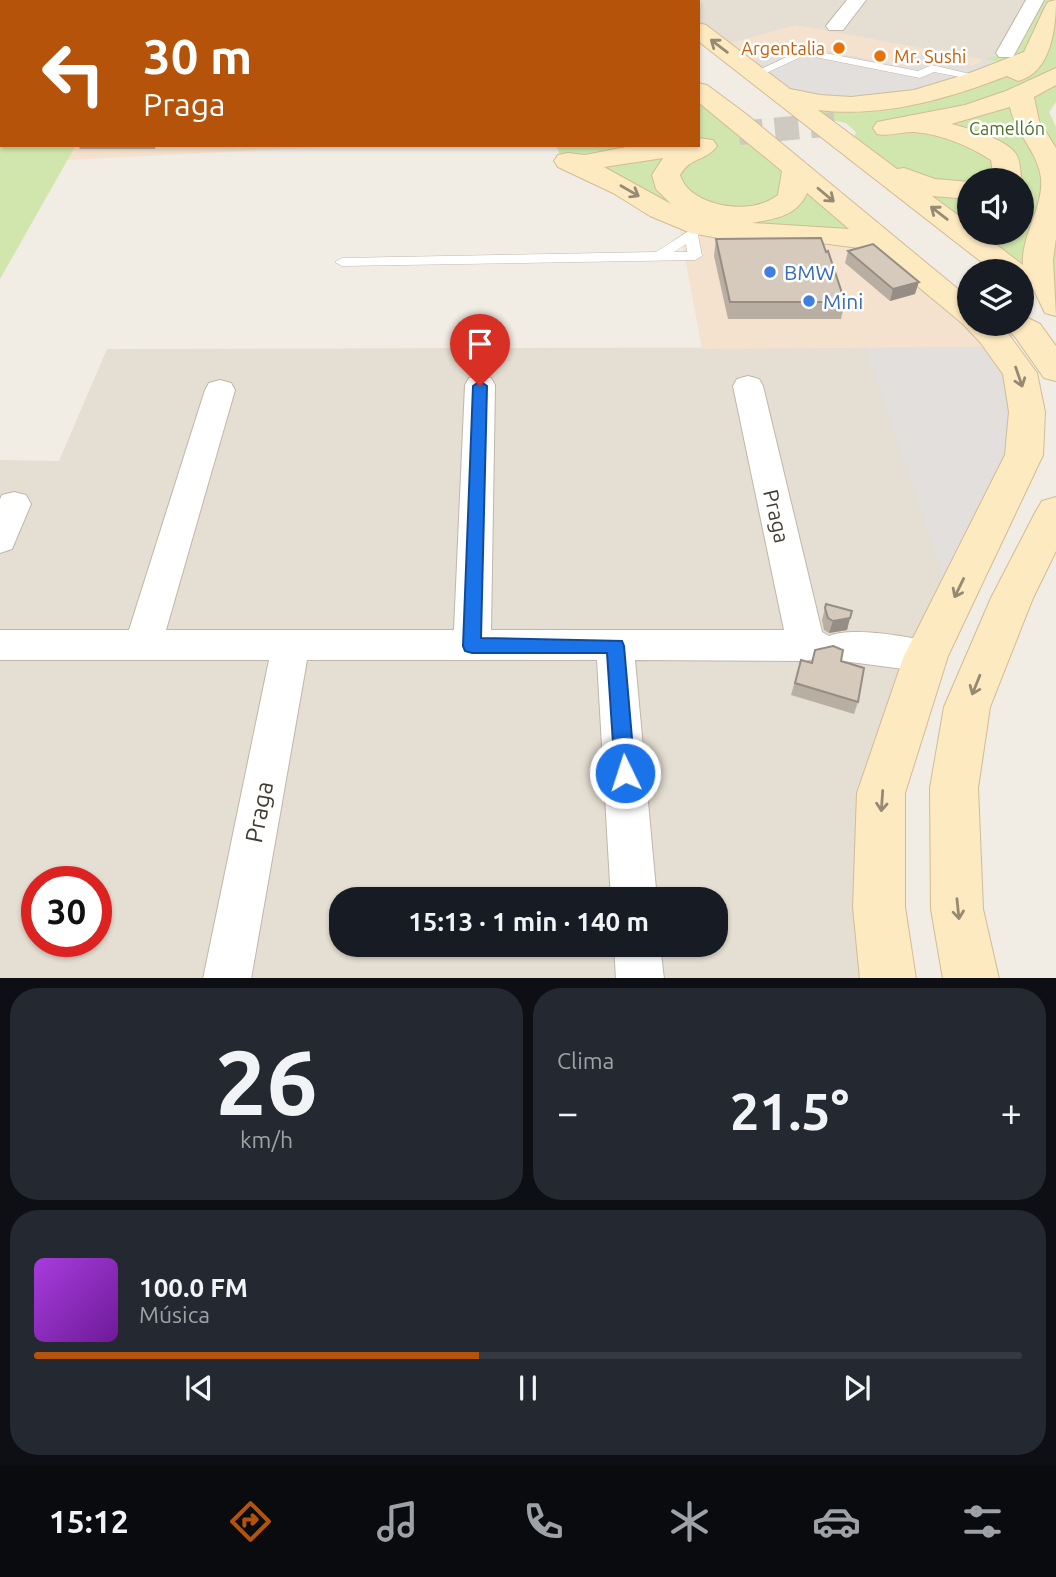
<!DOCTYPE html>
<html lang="es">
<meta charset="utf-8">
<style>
body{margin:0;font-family:Ubuntu,sans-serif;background:#242831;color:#f1f3f6;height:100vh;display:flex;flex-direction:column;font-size:26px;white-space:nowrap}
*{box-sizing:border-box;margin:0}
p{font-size:23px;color:#9ea1a6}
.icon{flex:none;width:38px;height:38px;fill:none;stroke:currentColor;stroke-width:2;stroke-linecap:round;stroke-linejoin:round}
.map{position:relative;height:978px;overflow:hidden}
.side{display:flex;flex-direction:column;gap:10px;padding:10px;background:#0d0f14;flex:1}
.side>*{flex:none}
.top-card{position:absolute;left:0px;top:0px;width:700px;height:147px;box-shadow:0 2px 5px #0004;background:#b45309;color:#fff;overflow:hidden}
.buttons{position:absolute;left:957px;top:168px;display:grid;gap:14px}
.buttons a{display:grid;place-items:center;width:77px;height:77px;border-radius:50%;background:#171b24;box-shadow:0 2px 5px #0004;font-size:35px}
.speed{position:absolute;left:21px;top:866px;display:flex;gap:14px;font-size:35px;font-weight:700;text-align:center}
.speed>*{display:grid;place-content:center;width:91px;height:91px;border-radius:50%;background:#171b24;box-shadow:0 2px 5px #0004;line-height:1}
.speed .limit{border:10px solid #d22;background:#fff;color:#111}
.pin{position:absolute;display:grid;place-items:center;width:60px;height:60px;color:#fff;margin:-72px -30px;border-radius:50% 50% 50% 0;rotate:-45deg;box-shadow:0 0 7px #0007}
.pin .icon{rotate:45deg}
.me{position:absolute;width:77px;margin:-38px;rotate:356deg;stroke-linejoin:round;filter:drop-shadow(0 0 5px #0008)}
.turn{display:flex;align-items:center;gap:24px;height:147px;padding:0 28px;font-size:32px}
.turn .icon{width:91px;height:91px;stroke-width:2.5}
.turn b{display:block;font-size:49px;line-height:60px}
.big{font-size:52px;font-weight:600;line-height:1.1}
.side .card{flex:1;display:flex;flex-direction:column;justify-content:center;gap:10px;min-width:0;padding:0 24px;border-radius:28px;background:#242831}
.side .dial{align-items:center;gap:0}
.dial b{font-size:91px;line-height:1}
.song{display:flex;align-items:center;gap:21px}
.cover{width:84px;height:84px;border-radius:10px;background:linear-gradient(135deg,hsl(280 70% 55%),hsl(280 70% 35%))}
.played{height:7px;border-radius:4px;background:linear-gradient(90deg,#b45309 45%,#363941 45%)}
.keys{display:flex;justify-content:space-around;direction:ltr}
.heat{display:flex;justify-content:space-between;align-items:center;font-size:38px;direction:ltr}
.side .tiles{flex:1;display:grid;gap:10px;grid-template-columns:1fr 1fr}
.card:last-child{grid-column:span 2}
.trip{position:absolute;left:329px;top:887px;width:399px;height:70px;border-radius:28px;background:#171b24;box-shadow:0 2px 5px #0004;font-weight:600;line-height:70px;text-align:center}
.menu{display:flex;height:112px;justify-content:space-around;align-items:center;background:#090b0e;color:#9ea1a6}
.menu .icon{width:49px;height:49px}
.menu .current{color:#b45309}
.menu b{font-size:32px;color:#f1f3f6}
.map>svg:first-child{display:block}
.residential{fill:#e5ded2;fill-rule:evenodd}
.commercial{fill:#f4e1ce}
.green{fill:#d0e6ac;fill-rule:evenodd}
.parking{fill:#e2dfdc}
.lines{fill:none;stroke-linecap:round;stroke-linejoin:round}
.secondary-tunnel{stroke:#cec9c1;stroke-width:24;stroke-dasharray:24 12;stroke-linecap:butt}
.lane-casing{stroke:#c0b6a9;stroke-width:1}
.street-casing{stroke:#c0b6a9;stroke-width:2}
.secondary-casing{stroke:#d1bc94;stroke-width:2}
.lane{fill:#fff;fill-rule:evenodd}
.street{fill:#fff;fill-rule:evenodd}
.secondary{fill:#feeac1;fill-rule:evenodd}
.wall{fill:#b8aea2}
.shaded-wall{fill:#968d84}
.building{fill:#d6cabc;stroke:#968d84;stroke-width:2}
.oneway{stroke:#978a73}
.route{fill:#1a73e8;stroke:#114b97;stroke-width:2}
.food-dot{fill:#e8710a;stroke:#fff;stroke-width:2.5}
.shop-dot{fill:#3f7fe0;stroke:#fff;stroke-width:2.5}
.labels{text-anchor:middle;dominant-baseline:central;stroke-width:5;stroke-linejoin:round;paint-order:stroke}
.far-food-label{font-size:18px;fill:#c56008;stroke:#fff;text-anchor:end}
.far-park-label{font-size:18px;fill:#4b7329;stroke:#fff}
.shop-label{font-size:21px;fill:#366cbe;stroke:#fff;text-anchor:start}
.street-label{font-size:21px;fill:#433c34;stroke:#fff}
.near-street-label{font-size:24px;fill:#433c34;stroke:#fff}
</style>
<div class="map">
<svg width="1056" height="979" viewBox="0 0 1056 979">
<rect width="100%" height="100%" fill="#f1ece4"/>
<g class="residential">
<polygon points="659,0 1055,0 1023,53 870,103 698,30 698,2"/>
<path d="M1000,347L1020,373L881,793L888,978L0,979V460L59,461L107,349ZM37,882H96V942H37ZM341,900H716V945H341Z"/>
</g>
<g class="commercial">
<polygon points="796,25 835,32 1014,65 824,103 719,46"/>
<polygon points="76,145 364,145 67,160"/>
<polygon points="678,219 882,242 970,324 979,324 1001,347 702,349"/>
</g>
<g class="green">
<polygon points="0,0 157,0 2,2 2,145 76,145 0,279"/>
<path d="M1035,0H1056V102L1049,112L1056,127V307L1022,279V271H1012L851,145L856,132L846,123L812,116L824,103L1012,65L985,59L1006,53ZM970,180H1022V233H970Z"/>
<polygon points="698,90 882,242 729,231 561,157 556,145 698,145"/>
</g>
<g class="parking">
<polygon points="791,44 905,66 912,54 973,66 985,59 1014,65 870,103 784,94 744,65"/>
<polygon points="1001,347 1027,410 952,603 865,348"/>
</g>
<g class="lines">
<polyline class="secondary-tunnel" points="739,133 846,123"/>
<g class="lane-casing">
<g id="lane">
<rect x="282" y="0" width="10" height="2"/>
<polygon points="804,49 918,71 932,65 987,78 981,81 934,72 920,78 805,55 760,76 750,74"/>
<path d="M701,223L708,227L698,235L702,256L695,260L342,266L335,262L342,258L656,252ZM686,244L687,252H674Z"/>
</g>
</g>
<g class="street-casing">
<g id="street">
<polygon points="847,0 866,0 843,30 829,30 826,26"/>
<polygon points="1026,0 1044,0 1013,57 999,57 996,53"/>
<path d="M480,375L491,378L495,385L491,630H784L733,386L737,379L748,376L759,379L763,386L822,632L829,636C852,626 915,637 940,645L945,656L940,667L926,672L843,661L829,655L806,661L635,660L657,900H611L597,660H307L251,979H203L269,660H0V630H129L205,390L209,383L220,380L231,383L235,390L166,630H454L465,385L469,378Z"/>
<polygon points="14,492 26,495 31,504 12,549 0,553 0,499 2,495"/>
<polygon points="614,945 660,945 664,979 616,979"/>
</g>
</g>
<g class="secondary-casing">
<g id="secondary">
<polygon points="580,0 603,0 604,2 581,2"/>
<polygon points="611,0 634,0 635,2 612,2"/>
<polygon points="648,0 672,0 673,2 649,2"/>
<path d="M1056,0C1056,28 1051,73 1018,81L1007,76C947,99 883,118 818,110L897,169L904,168L935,179L970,182V199L932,196L970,224V233H981L1023,265C1021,235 1044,207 1041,178C1038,152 1015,133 1010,107L951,124C968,128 1006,139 1016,154C1020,160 1020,169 1021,176L1018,180H986L993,173L991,160C969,146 941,134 914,132C902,131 890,137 877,134L873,128L877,122L965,105L1006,91L1056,68V85L1034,97L1039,121L1056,148V238L1053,260L1056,316L1045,313L1026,274L1022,278V271H993L698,41V23L706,25L790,89L820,95L851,97L914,90L967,74L1024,52L1045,7L1048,2Z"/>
<path d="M698,83L707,85L746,114L970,299V324H999L1004,328L1037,373L1045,412L1043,455L948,656L905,793V907L916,979H860L853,907L857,793L904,656L1005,455L1009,412L1003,374L980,342L963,324L874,250L821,243L729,240L691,233L650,216L613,193L558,167L554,161L558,155L568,153L585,155L636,145H698V138L713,140L717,146C707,161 691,156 680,175C688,203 737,213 763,203C768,202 773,198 778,195L782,171L698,102ZM663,158L652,175L656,189L671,204L604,167ZM807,193L849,229L752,223C775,219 797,216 807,193Z"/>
<polygon points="1022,315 1040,324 1056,346 1056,381 1044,378 1016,338 1003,324 1022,324"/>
<polygon points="1056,497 1056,551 1033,598 990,707 978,788 983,909 999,979 943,979 931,909 930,788 944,707 991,598 1036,511 1042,501"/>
</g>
</g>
<use href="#lane" class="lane"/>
<use href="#street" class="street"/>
<use href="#secondary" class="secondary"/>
</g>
<g class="wall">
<polygon points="78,145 156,145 155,149 80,149"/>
<polygon points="716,239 845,302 841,319 728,319 714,256"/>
<polygon points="848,251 915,294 890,301 845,263"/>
<polygon points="826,604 850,618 847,630 829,633 824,630 822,620"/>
<polygon points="815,650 841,661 858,702 854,714 791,695 801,660 811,663"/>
</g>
<g class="shaded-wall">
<polygon points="228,0 238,0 238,2 227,2"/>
<polygon points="919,282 915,294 890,301 893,289"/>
<polygon points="850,618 847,630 829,633 833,621"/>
</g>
<g class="building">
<polygon points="165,0 228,0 227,2 164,2"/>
<polygon points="297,0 590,0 593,2 297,2"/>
<polygon points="821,238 826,252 828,251 845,302 730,302 716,239"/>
<polygon points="873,244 919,282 893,289 848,251"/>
<polygon points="826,604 852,611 850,618 833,621 828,618 825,608"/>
<polygon points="833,646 843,650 841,661 864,668 858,702 795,683 801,660 812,663 815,650"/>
</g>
<defs><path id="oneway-shaft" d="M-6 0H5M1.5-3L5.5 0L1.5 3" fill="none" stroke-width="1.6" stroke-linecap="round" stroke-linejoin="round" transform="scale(1.75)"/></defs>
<g class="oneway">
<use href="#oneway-shaft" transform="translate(719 46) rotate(-143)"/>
<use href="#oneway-shaft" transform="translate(630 191) rotate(30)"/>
<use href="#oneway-shaft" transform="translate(826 195) rotate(40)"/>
<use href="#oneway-shaft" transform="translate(939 213) rotate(-142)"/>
<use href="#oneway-shaft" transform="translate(1019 377) rotate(71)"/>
<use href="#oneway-shaft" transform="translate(959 588) rotate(116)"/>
<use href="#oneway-shaft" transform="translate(976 685) rotate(112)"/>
<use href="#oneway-shaft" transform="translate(882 801) rotate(94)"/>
<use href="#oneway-shaft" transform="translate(958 909) rotate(84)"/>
</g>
<polygon class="route" points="480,381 487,386 481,638 622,641 624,646 635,773 632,779 625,781 618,779 615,773 607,653 472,653 465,651 463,646 473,386"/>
<g class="food-dot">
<circle cx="839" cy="48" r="7"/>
<circle cx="880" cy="56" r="7"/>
</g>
<g class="shop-dot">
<circle cx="770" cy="272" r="7"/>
<circle cx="809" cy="301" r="7"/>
</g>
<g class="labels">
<g class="far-food-label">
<text x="825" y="48">Argentalia</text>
<text x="894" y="56" text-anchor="start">Mr. Sushi</text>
</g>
<g class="far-park-label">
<text x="1007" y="128">Camellón</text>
</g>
<g class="shop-label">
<text x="784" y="272">BMW</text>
<text x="823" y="301">Mini</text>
</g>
<g class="street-label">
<text transform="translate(777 516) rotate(77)">Praga</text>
</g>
<g class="near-street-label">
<text transform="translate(259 812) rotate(-79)">Praga</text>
</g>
</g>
</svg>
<div class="buttons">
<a><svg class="icon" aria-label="sound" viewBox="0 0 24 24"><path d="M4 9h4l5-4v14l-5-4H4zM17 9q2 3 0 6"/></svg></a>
<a><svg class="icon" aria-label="layers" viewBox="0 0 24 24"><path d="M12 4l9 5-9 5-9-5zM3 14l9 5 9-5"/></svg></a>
</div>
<div class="speed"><div class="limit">30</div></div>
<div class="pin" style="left:480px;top:386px;background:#d93025"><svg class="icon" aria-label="arrive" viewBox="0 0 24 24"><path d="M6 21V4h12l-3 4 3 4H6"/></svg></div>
<svg class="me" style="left:625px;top:773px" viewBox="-20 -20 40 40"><circle r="17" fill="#1a73e8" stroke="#fff" stroke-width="3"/><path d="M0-11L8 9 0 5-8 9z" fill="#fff"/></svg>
<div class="trip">15:13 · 1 min · 140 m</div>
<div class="top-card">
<div class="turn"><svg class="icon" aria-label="left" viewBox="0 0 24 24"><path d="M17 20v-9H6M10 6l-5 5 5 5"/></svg><div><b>30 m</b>Praga</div></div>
</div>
</div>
<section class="side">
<div class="tiles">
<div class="card dial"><b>26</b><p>km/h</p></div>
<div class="card"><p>Clima</p>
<div class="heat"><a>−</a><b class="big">21.5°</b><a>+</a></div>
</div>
<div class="card">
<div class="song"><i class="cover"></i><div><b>100.0 FM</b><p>Música</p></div></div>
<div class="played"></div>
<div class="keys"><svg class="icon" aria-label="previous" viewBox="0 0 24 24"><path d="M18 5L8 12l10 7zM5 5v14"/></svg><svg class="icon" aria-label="pause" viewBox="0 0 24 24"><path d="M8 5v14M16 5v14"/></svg><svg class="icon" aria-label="next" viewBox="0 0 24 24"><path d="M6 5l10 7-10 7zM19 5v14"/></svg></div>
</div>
</div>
</section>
<nav class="menu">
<b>15:12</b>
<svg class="icon current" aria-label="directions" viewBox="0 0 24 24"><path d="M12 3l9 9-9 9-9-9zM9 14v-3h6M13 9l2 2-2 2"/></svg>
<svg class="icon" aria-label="music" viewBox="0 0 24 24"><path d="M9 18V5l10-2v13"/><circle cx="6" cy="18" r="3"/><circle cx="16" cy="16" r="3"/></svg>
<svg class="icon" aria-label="phone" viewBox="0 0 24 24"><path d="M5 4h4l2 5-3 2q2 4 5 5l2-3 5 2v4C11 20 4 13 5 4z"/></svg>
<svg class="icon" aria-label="climate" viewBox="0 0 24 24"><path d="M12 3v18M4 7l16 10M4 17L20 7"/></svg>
<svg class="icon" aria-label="car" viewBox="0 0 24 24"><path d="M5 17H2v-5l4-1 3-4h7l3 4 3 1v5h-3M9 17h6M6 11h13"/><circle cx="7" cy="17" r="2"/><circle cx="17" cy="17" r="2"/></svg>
<svg class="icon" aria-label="filters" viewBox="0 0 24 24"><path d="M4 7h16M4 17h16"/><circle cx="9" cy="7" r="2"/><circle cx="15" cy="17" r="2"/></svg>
</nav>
